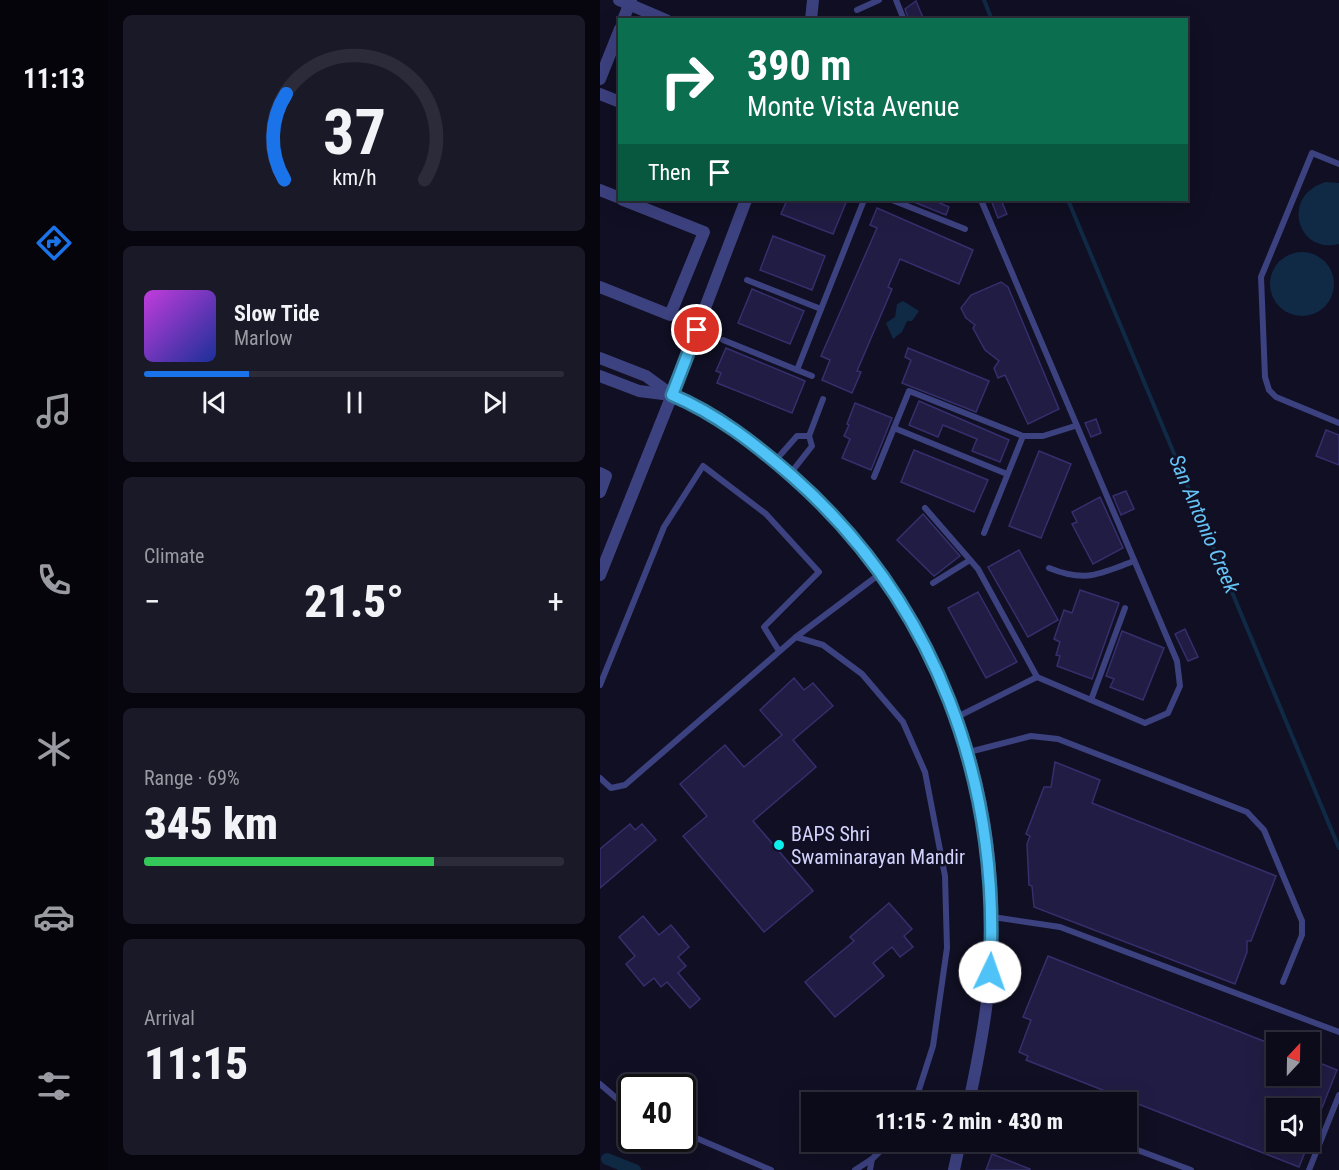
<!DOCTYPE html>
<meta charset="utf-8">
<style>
body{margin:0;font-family:"Roboto Condensed",sans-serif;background:#1a1927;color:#f1f3f6;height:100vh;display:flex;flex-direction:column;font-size:22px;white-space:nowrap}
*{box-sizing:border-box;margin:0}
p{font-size:20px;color:#9a9ba2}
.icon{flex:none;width:33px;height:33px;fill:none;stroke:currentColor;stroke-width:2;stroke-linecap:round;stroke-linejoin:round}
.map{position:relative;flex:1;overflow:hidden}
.details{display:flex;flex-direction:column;gap:15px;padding:15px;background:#07060e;width:492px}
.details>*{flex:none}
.guide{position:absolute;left:18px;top:18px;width:570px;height:183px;border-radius:0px;box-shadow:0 6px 24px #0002,0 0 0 2px #2c2b39;background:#0b6e4f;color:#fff;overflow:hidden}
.needle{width:39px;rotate:22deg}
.controls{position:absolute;left:666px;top:1032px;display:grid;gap:12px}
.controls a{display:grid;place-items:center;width:54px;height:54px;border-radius:0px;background:#0c0b1a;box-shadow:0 6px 24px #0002,0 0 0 2px #2c2b39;font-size:30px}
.speed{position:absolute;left:18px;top:1074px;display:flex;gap:12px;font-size:30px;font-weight:700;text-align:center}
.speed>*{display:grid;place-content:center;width:78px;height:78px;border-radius:50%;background:#0c0b1a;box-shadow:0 6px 24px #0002,0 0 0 2px #2c2b39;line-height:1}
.speed .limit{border:3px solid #111;border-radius:9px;background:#fff;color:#111}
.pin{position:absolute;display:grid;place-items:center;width:51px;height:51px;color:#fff;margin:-26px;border:3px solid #fff;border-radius:50%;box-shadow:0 2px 6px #0007}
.me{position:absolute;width:66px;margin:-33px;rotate:3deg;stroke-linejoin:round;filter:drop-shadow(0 0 4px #0008)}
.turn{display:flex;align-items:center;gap:21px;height:126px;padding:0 30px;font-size:27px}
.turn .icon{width:78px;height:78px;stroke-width:2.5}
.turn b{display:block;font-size:42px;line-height:51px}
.then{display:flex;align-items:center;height:57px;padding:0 30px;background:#0003;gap:12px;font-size:22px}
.big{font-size:45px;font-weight:800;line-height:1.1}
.details .widget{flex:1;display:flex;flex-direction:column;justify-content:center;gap:9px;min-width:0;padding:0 21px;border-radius:9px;background:#1a1927}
.details .dial{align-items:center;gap:0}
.dial svg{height:156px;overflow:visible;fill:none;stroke:#2c2b39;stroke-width:7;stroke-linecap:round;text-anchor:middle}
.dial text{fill:#f1f3f6;stroke:none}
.song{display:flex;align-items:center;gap:18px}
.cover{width:72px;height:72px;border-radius:9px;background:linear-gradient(135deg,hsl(290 70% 55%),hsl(230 70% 35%))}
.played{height:6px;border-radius:3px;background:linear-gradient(90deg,#1a73e8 25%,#2c2b39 25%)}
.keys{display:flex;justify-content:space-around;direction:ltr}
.heat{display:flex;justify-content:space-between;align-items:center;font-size:33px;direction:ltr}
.charge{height:9px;border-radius:4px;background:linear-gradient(90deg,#34c759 69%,#2c2b39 0)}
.trip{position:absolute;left:201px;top:1092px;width:336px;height:60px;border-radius:0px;background:#0c0b1a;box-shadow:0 6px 24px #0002,0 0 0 2px #2c2b39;font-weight:800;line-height:60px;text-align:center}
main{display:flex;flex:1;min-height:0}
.menu{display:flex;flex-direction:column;width:108px;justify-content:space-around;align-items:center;background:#05040a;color:#9a9ba2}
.menu .icon{width:42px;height:42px}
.menu .on{color:#1a73e8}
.menu b{font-size:27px;color:#f1f3f6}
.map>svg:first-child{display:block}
.water{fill:#102a45}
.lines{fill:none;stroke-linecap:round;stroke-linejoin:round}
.stream{stroke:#102a45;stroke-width:4}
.canal{stroke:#102a45;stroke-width:12}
.building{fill:#201c43;stroke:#352f6d;stroke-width:1.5}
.service{stroke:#3c417f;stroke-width:6}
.minor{stroke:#3c417f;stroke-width:12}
.tertiary{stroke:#3c417f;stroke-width:12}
.route-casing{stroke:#337fa1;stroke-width:15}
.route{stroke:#4fc3f7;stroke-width:10}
.poi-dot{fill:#0cf0ee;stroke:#100f23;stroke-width:2}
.labels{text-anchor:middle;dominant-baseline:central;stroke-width:5;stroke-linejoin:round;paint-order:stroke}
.poi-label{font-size:20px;fill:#d3d3fd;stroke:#100f23;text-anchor:start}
.water-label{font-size:21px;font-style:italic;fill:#66c4f7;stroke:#100f23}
</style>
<main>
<nav class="menu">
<b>11:13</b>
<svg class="icon on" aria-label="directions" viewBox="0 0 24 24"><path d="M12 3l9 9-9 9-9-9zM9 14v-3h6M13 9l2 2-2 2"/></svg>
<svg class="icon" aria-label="music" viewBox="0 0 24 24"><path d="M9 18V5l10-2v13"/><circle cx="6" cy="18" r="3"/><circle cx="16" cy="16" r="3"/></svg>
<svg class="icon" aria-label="phone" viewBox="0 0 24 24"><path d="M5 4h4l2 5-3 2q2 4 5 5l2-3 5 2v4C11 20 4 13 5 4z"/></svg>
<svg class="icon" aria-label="climate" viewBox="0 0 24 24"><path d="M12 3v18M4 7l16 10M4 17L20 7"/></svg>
<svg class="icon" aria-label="car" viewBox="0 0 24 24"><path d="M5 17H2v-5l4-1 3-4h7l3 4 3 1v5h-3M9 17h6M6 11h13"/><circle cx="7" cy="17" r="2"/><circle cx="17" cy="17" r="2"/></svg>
<svg class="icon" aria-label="filters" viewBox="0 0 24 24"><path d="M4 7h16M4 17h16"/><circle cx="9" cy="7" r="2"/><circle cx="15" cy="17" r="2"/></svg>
</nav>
<section class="details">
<div class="widget dial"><svg viewBox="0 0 100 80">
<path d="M14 69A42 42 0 1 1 86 69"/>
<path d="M14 69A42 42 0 0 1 15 25" stroke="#1a73e8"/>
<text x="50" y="56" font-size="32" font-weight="700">37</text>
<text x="50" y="72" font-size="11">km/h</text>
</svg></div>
<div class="widget">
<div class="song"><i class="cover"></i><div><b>Slow Tide</b><p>Marlow</p></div></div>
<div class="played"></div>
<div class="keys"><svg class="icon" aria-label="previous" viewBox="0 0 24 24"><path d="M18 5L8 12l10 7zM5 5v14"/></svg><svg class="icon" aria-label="pause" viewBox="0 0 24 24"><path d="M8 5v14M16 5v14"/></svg><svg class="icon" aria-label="next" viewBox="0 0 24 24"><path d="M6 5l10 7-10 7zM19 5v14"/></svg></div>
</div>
<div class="widget"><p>Climate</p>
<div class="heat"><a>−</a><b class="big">21.5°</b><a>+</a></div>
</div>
<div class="widget"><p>Range · 69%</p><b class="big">345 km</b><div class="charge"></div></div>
<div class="widget"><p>Arrival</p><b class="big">11:15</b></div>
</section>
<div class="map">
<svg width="739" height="1170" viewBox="0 0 739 1170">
<rect width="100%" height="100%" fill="#100f23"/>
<g class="water">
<path d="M726,182L739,183V244C697,255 680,195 726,182Z"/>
<circle cx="702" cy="284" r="32"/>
<polygon points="303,301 319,311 312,321 307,321 302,332 293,339 286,323 295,317 297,304"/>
</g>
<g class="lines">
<g class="stream">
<polyline points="384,0 392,20"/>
<polyline points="468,200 739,848"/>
</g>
<polyline class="canal" points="7,1159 35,1170"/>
</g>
<g class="building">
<polygon points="316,1 324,20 309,20 305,9"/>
<polygon points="187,200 247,200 233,234 181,214"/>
<polygon points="309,200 333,200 349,207 346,215"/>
<polygon points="391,200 401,200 407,214 398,218"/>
<polygon points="277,208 373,250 359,284 300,259 288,287 292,289 257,371 261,372 252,393 222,380 230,360 221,356 277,228 270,225"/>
<polygon points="173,236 225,256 212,290 160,270"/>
<polygon points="401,282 408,287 459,409 428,424 405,375 398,378 394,368 399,361 385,350 373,328 375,325 366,318 361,308 371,295"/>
<polygon points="152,289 204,311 190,344 138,323"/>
<polygon points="126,348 205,381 192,413 117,383 121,373 116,371"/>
<polygon points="308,348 389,381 376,412 302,383 311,360 305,357"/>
<polygon points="319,401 409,440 400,462 372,451 377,439 343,425 338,437 309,425"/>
<polygon points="255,403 292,418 271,470 242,458 250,439 244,436 249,425 247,424"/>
<polygon points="496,419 501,433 491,437 485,423"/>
<polygon points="726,430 739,435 739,465 716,456"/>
<polygon points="314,450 388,480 374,512 301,482"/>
<polygon points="439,451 471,464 441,538 409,526"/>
<polygon points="526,491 534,509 521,515 513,496"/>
<polygon points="500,497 523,548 493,564 472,524 477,522 472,512"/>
<polygon points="323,514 360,556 334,576 297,540"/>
<polygon points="419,550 458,620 428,637 388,567"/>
<polygon points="480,590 519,603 492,679 457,666 460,656 456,655 460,642 454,639 464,610 472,613"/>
<polygon points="378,592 417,662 386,678 348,608"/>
<polygon points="585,629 598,657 588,661 575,634"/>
<polygon points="522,631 564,648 543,700 510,687 514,679 506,676"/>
<polygon points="194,678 204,690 213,683 233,706 193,740 216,767 153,821 213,891 164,932 83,836 107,816 80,784 125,745 144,767 182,735 160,710"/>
<polygon points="455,762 500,780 492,803 676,876 651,941 647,941 647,952 635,984 434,907 432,886 429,885 427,844 430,836 426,834 444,787 451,787"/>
<polygon points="30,824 35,830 42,824 56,840 0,888 0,849"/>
<polygon points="289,903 312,929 304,936 313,947 300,957 292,947 273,963 284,976 235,1017 205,982 254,941 250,937"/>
<polygon points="43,916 59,935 71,925 89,947 78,957 86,966 78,973 100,999 90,1008 67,982 61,987 54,978 44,986 26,964 35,956 19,937"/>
<polygon points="448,956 676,1046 676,1076 710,1076 710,1059 737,1070 710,1138 710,1108 676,1108 676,1142 709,1142 699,1167 426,1060 428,1056 419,1052 431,1020 423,1017"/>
<polygon points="392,1154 430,1169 430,1170 386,1170"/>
</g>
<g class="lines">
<g class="service">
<polyline points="296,0 304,20"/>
<polyline points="257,10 279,0"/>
<polyline points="739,164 712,153 661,277 665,377 669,390 676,397 739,423"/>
<polyline points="292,200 365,229"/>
<polyline points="147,280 221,309"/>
<polyline points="123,340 212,376"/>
<polyline points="197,370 264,200"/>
<polyline points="294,428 407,474"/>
<polyline points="209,436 223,399"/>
<polyline points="175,461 197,436 209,436 212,446 190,474"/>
<polyline points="274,477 309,391 423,436 443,436 475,426"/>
<polyline points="325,508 378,569 437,677 545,723 568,713 580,686 577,661 381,200"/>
<polyline points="384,533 423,436"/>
<path d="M449,568C486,583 499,574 534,561"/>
<polyline points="333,583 370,560"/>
<polyline points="196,637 281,573"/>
<polyline points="0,685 64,527 103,466 166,514 219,572 164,627 179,651"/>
<polyline points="491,700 525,608"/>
<polyline points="357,717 437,677"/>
<polyline points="369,752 431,736 458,739 647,812 664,830 702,921 702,935 683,982"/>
<polyline points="0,778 11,788 25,785 196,637 223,645 262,674 303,722 325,772 345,876 347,948 333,1046 315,1102"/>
<polyline points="393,917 460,927 739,1032"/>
<polyline points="0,1084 22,1103 32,1108"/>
<polyline points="82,1132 171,1170"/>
<polyline points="516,1142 591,1170"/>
<polyline points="272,1159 290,1142"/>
<polyline points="255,1170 272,1159 270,1170"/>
<polyline points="709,1170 739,1095"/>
</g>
<g class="minor">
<polyline points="19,0 66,20"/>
<polyline points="23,20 31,0"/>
<polyline points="0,79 20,29"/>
<polyline points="0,94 20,102"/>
<polyline points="0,190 20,198"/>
<polyline points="0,287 70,315 104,232 23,200"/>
<polyline points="0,358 46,376 72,395"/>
<polyline points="0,376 39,391 71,395"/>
<polyline points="0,473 6,476 0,492"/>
<polyline points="0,575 72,395"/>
</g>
<g class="tertiary">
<polyline points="211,20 213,0"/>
<path d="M146,200L72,395C118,414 158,446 195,479C320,587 392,753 392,918C393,981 382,1041 369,1102"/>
<polyline points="354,1170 360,1142"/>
</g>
</g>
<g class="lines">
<g class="route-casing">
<path id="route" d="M97,330L72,395C117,414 155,444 192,476C336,603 401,782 390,972"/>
</g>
<use href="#route" class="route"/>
</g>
<circle class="poi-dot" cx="179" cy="845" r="6"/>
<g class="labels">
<g class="poi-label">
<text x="191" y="834">BAPS Shri<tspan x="191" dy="23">Swaminarayan Mandir</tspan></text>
</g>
<g class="water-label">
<text transform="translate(604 524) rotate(67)">San Antonio Creek</text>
</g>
</g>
</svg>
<div class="controls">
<a><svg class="needle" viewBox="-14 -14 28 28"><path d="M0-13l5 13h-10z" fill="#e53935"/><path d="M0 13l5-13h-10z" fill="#9a9ba2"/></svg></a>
<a><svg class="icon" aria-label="sound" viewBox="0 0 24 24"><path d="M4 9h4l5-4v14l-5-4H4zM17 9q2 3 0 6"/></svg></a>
</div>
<div class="speed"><div class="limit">40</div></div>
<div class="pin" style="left:97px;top:330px;background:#d93025"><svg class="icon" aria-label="arrive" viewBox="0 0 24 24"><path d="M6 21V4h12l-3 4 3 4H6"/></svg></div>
<svg class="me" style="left:390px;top:972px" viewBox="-20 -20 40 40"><circle r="19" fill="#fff"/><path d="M0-13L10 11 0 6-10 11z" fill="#4fc3f7"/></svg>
<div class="trip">11:15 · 2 min · 430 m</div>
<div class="guide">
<div class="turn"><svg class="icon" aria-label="right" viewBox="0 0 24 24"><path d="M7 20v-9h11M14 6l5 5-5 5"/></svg><div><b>390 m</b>Monte Vista Avenue</div></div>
<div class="then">Then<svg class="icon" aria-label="arrive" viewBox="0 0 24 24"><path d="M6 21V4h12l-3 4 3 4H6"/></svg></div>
</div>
</div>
</main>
